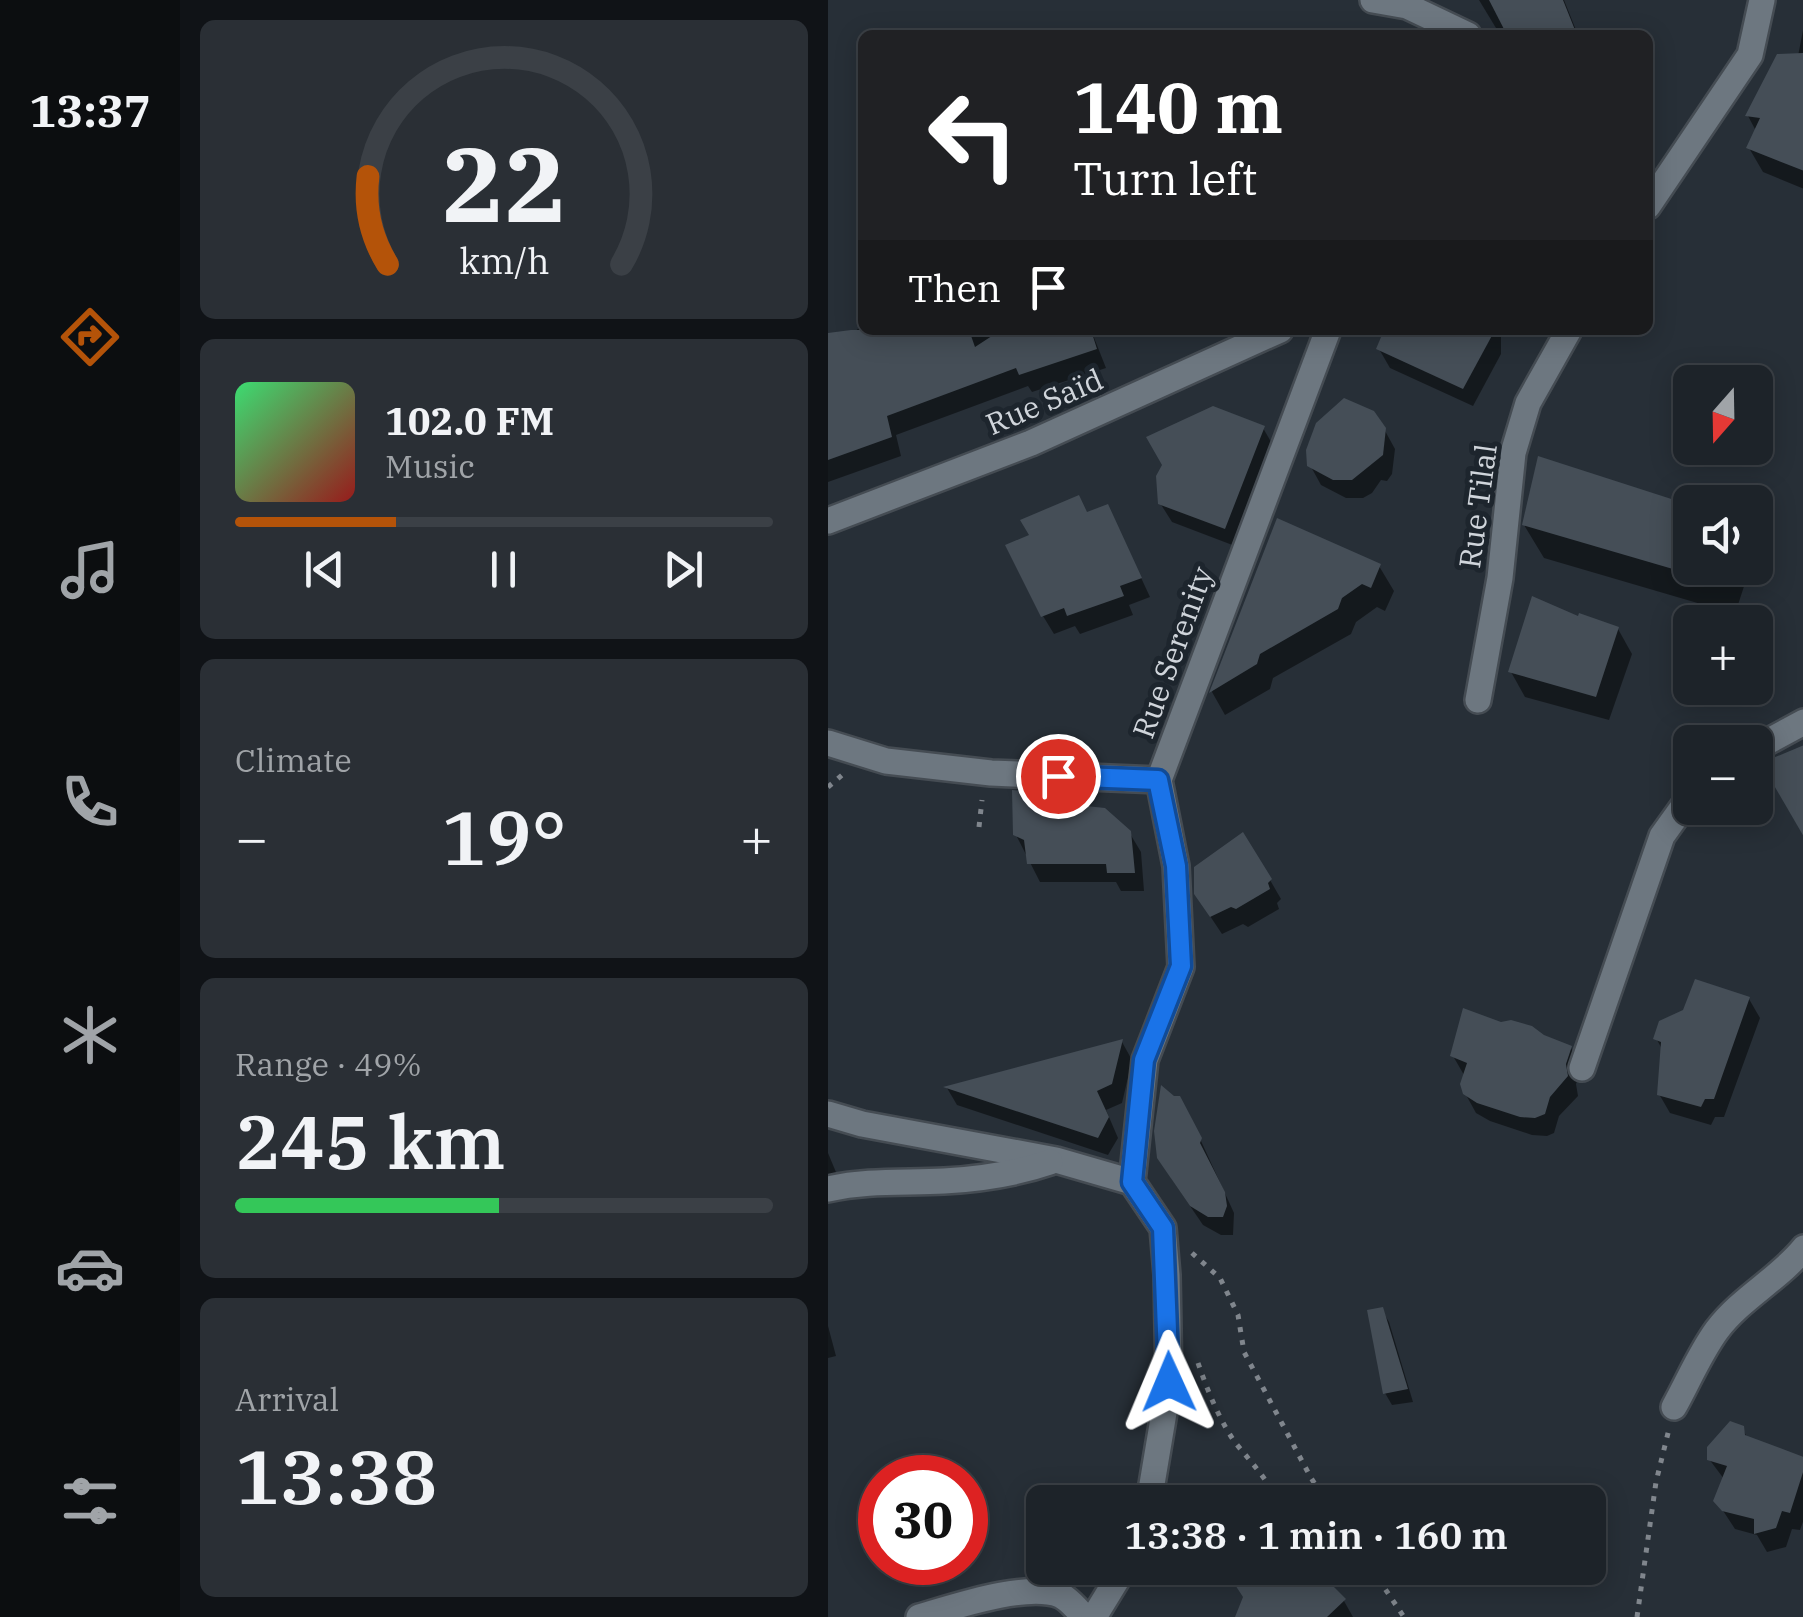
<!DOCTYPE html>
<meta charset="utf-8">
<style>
body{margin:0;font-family:"IBM Plex Serif",serif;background:#2a2f35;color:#f1f3f6;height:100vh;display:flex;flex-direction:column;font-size:38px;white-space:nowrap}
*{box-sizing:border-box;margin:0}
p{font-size:32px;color:#a0a4a8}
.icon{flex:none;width:55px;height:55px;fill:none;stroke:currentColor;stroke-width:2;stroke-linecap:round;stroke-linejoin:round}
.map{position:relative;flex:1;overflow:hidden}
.panel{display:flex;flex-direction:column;gap:20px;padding:20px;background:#101317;width:648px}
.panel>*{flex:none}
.guide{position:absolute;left:30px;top:30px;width:795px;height:305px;border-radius:15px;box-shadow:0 5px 25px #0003,0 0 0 2px #3b4046;background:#202124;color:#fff;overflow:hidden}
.needle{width:65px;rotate:200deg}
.controls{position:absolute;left:845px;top:365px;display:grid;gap:20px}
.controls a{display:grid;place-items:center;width:100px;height:100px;border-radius:15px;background:#1d2329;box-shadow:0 5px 25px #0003,0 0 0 2px #3b4046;font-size:50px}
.speed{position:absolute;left:30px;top:1455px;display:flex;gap:20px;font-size:50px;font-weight:700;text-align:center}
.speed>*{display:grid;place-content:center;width:130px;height:130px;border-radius:50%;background:#1d2329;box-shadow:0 5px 25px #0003,0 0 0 2px #3b4046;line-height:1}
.speed .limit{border:15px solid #d22;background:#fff;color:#111}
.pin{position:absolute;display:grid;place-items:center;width:85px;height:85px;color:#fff;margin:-42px;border:5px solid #fff;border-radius:50%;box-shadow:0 2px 10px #0007}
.me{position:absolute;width:110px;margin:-55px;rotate:359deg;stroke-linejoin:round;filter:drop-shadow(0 0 8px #0008)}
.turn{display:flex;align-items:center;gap:35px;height:210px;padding:0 50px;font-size:45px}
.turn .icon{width:130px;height:130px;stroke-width:2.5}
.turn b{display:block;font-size:70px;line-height:85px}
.then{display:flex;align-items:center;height:95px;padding:0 50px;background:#0003;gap:20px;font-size:38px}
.big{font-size:75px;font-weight:600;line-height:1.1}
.panel .card{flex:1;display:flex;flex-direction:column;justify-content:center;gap:15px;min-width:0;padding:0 35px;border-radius:15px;background:#2a2f35}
.panel .dial{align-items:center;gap:0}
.dial svg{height:260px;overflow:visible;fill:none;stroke:#3b4046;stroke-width:7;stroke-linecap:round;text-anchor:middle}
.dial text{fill:#f1f3f6;stroke:none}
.song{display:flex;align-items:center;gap:30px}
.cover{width:120px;height:120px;border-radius:15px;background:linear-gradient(135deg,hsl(140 70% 55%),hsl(0 70% 35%))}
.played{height:10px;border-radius:5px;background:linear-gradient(90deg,#b45309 30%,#3b4046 30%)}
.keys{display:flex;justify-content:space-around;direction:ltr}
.heat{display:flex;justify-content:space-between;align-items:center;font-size:55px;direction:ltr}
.charge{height:15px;border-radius:8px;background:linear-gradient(90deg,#34c759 49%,#3b4046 0)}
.trip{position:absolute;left:198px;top:1485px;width:580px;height:100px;border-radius:15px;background:#1d2329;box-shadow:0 5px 25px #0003,0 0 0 2px #3b4046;font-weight:600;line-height:100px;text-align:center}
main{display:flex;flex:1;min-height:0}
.dock{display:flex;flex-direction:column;width:180px;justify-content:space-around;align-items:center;background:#0c0e10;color:#a0a4a8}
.dock .icon{width:70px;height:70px}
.dock .current{color:#b45309}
.dock b{font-size:45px;color:#f1f3f6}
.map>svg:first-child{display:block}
.shadow{fill:#0007}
.building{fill:#454e57}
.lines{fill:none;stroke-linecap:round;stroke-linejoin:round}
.minor-casing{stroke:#454c53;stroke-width:30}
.path{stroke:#80868d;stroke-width:5;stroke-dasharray:5 8;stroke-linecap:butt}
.minor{stroke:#6d7780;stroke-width:25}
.route-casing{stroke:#114b97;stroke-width:25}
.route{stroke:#1a73e8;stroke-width:18}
.labels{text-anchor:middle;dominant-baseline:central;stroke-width:10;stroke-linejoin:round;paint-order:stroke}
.street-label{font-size:30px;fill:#d0d5db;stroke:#1d252d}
</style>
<main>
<nav class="dock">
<b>13:37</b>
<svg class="icon current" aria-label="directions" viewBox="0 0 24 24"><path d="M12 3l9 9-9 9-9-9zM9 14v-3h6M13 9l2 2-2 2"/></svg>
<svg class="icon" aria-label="music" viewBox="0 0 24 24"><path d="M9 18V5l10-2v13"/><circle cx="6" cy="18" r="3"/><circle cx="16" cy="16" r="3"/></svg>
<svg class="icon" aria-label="phone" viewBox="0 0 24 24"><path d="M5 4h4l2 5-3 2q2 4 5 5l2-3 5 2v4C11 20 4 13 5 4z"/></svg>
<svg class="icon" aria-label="climate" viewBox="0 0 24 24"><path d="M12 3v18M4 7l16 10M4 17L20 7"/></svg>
<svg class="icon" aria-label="car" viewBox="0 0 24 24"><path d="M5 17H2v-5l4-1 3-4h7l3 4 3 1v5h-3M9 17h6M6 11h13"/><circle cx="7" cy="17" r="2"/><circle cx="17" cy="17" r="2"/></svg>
<svg class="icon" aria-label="filters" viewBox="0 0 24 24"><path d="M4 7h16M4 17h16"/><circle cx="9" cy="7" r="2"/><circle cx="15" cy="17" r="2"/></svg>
</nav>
<section class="panel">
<div class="card dial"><svg viewBox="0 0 100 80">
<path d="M14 69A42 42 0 1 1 86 69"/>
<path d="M14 69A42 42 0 0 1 8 42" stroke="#b45309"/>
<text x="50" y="56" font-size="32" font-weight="700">22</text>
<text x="50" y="72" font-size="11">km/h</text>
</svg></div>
<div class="card">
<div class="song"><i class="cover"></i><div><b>102.0 FM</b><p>Music</p></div></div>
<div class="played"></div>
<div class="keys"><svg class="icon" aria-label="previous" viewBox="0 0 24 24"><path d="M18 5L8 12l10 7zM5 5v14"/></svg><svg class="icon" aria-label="pause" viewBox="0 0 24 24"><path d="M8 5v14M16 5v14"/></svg><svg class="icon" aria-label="next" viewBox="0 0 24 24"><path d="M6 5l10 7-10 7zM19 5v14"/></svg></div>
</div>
<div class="card"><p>Climate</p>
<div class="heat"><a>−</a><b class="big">19°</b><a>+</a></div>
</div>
<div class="card"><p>Range · 49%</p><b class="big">245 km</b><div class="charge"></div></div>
<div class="card"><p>Arrival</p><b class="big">13:38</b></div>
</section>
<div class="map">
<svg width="976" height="1617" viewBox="0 0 976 1617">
<rect width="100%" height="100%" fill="#272f37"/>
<g class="shadow">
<polygon points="651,0 736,0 750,35 671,33"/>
<polygon points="976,25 976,189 935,172 921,148 928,131 920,116 970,56"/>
<polygon points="35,323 35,330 263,330 278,368 204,392 200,386 68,435 73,456 0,482 0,336 27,332"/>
<polygon points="558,330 673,330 673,354 645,406 562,368 551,349"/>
<polygon points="435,428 446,447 407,546 344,522 332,503"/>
<polygon points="556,429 567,449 564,474 559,481 553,480 544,493 535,498 518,498 493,485 482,465"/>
<polygon points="712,460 862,507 862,568 922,568 907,614 716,558 696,525"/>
<polygon points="260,514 289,526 322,597 301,605 305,615 252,634 247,626 226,634 215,616"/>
<polygon points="451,522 551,566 566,591 557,611 549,607 528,622 523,634 445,678 442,689 397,715 384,692"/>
<polygon points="751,620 790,629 804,654 781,720 697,697 683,672"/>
<polygon points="256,803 260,809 301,832 313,852 316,891 293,891 288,882 212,882 188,835"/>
<polygon points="442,880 453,899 449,903 451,909 420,927 415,924 394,934 380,913"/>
<polygon points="921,999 932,1018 896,1117 887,1117 883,1125 842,1113 831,1094 835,1051 828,1038"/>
<polygon points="714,1037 743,1048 754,1067 748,1084 750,1096 731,1116 726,1133 719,1136 704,1135 662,1121 648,1113 637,1093 636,1075 625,1056"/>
<polygon points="294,1042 304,1060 294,1103 278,1110 290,1138 280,1155 129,1105 119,1088"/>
<polygon points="362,1117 406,1213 405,1235 393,1235 375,1225 343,1178"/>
<polygon points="0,1153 10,1177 0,1185"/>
<polygon points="554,1310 561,1322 585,1402 564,1405 557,1393"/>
<polygon points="0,1326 8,1356 0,1358"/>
<polygon points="914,1428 920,1439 976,1459 976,1519 972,1530 964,1529 958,1547 939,1552 929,1535 907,1529 888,1500 896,1479 881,1459"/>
<polygon points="397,1568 424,1568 434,1576 443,1568 483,1568 516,1601 525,1617 410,1617 417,1598"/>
</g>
<g class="building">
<polygon points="661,0 735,0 749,35 679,35"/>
<polygon points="976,53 976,171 918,148 932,118 917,116 949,54"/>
<polygon points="23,330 141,330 147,347 173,330 263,330 269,349 191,375 188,368 59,416 64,437 0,460 0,333"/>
<polygon points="556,330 667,330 635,389 548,349"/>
<polygon points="516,398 546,411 558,428 555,455 524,480 505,480 479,466 478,450 488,423"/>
<polygon points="385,406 437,426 397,529 330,504 328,476 334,465 318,437"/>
<polygon points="710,456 862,505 862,574 694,525"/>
<polygon points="251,495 259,512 280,504 314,578 292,586 296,596 239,616 236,608 213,617 177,545 201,535 192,520"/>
<polygon points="449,518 553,564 543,588 534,584 514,598 510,609 432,654 429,664 381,693"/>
<polygon points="704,596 750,616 751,613 791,627 768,697 680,672"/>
<polygon points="976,745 976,837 933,763"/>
<polygon points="184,790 236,794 258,800 258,806 277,808 303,831 307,873 279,873 278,864 199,864 196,840 185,835"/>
<polygon points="415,832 444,879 440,883 442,889 408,909 403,907 382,917 366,894 366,867"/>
<polygon points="867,979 922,997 886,1099 877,1099 873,1107 829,1095 833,1042 825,1039 831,1021 855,1010"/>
<polygon points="635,1008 673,1022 683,1020 704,1026 716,1035 744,1046 738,1064 740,1076 722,1097 717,1114 707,1118 692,1117 649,1103 635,1094 632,1084 639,1063 622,1056"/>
<polygon points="295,1039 284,1084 269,1091 281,1117 270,1138 115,1087"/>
<polygon points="333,1085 346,1096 352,1096 374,1138 372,1143 397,1192 399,1206 395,1217 380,1217 362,1206 329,1158 326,1131"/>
<polygon points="555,1307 580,1389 555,1394 539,1310"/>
<polygon points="902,1421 916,1426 917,1435 976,1457 976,1469 962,1513 954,1511 948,1528 926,1534 926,1519 894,1511 885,1501 899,1466 879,1460 879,1447"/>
<polygon points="396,1568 487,1568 518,1599 499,1617 407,1617 415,1597"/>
</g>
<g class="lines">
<g class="minor-casing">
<g id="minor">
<polyline points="545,0 579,6 640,35"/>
<polyline points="820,206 922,55 934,0"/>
<polyline points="0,521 203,443 452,330"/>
<polyline points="650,700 672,578 685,453 700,403 741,330"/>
<polyline points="0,743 58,761 163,773 331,780"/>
<polyline points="928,748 976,722"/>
<polyline points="754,1068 834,836 862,797"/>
<polyline points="0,1114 34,1124 228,1160 304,1182"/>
<path d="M0,1189C39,1180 76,1183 116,1181C153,1179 187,1174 222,1162"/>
<path d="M846,1407C860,1382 872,1353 889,1330C913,1298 951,1279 976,1248"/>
<polyline points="321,1502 341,1383 339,1275 335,1228 304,1182 317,1060 353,967 348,866 331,780 500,330"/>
<path d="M91,1617C126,1607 198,1582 232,1595C241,1599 250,1610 256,1617"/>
<polyline points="266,1617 296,1568"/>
</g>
</g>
<g class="path">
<polyline points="0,787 14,775"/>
<polyline points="151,827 154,800"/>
<polyline points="364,1253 392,1278 410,1315 416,1352 483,1478 499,1502"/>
<path d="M370,1363C379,1389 390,1417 406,1441C421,1460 437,1476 448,1498"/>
<polyline points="543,1568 576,1617"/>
<polyline points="809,1617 828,1482 841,1429"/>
</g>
<use href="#minor" class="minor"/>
</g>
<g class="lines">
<g class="route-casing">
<polyline id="route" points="230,776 330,780 348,866 353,966 316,1060 304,1182 335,1228 341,1382"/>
</g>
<use href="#route" class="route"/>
</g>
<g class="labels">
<g class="street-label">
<text transform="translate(216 401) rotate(-23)">Rue Saïd</text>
<text transform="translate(649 506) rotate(-82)">Rue Tilal</text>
<text transform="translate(344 652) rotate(-70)">Rue Serenity</text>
</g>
</g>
</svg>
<div class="controls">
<a><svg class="needle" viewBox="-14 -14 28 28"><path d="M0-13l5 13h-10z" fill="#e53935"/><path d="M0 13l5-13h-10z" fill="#a0a4a8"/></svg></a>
<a><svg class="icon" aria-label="sound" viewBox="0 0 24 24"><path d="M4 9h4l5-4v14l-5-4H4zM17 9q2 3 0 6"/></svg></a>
<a>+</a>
<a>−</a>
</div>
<div class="speed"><div class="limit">30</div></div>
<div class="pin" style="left:230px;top:776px;background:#d93025"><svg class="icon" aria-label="arrive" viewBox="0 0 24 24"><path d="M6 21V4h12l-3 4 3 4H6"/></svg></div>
<svg class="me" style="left:341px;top:1382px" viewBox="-20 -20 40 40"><path d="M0-17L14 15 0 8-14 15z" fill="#1a73e8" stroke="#fff" stroke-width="4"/></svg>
<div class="trip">13:38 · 1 min · 160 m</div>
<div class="guide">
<div class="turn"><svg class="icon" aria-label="left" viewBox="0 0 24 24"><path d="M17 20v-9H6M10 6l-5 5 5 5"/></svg><div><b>140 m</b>Turn left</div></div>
<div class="then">Then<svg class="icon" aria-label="arrive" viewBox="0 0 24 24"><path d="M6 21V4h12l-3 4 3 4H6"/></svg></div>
</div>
</div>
</main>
